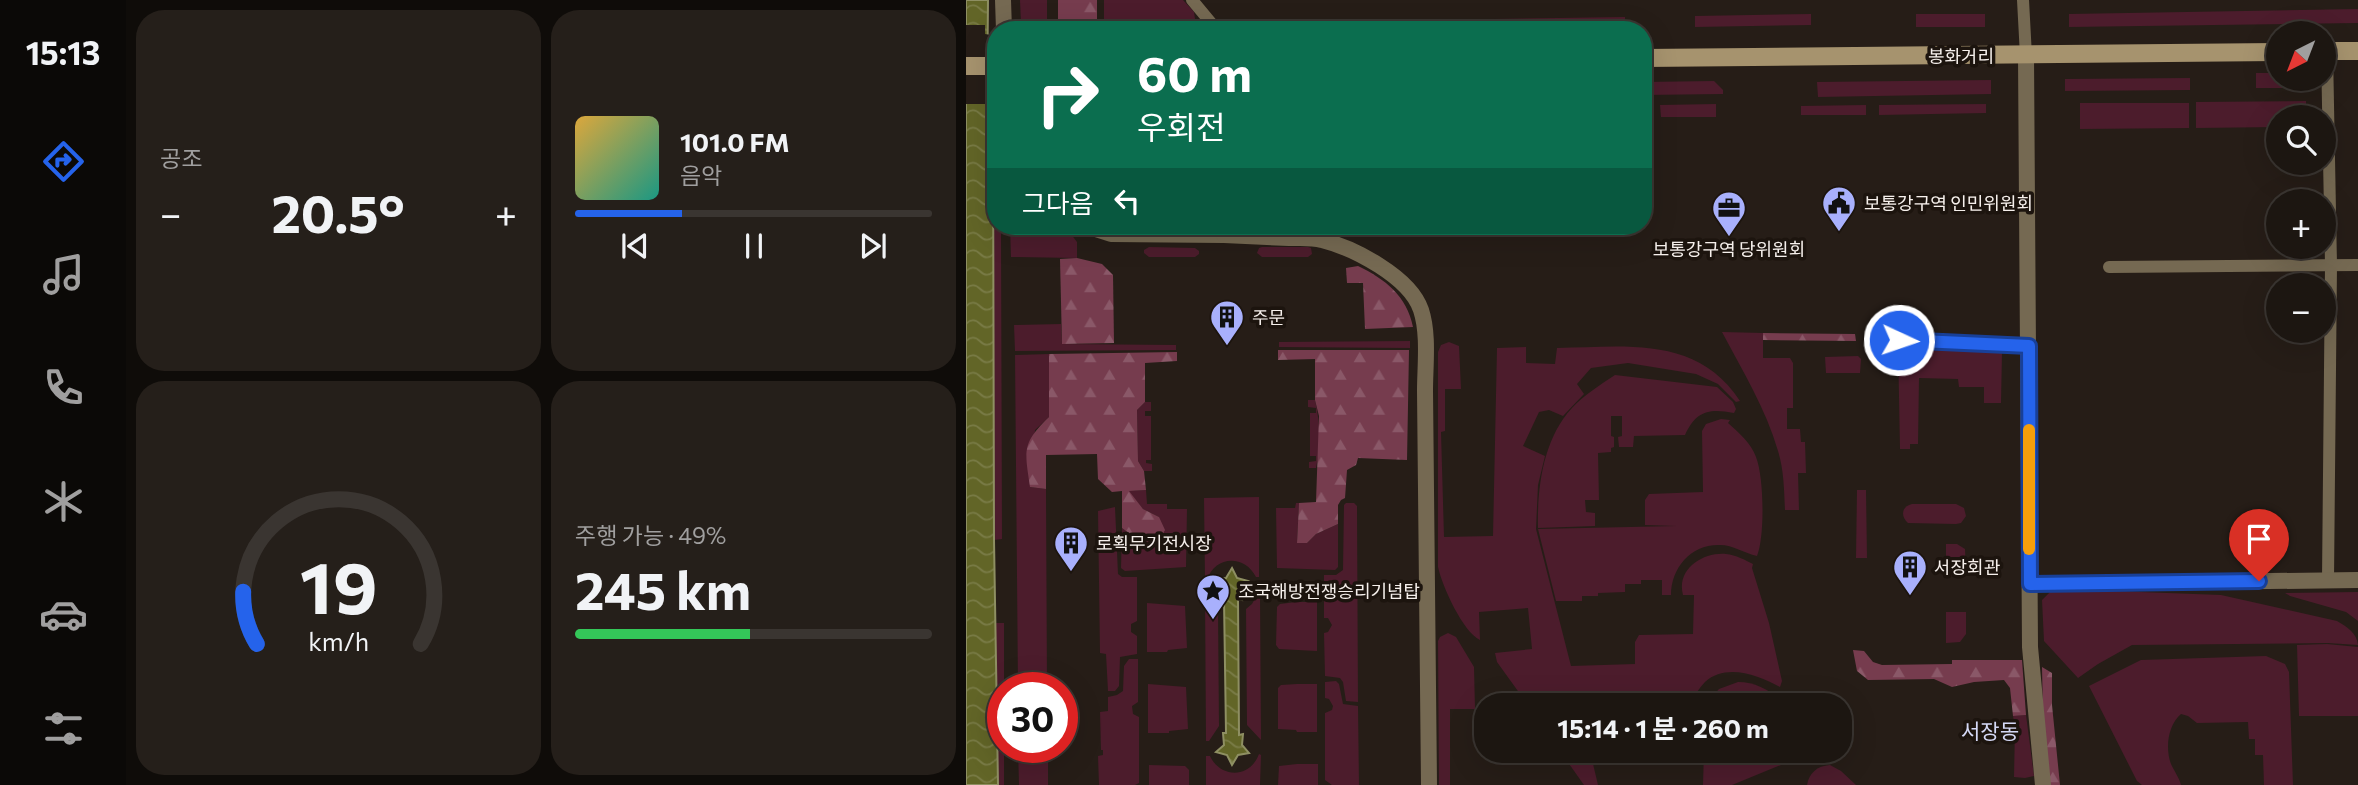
<!DOCTYPE html>
<html lang="ko">
<meta charset="utf-8">
<style>
body{margin:0;font-family:Commissioner,"Noto Sans KR",sans-serif;background:#251f1a;color:#f1f3f6;height:100vh;display:flex;flex-direction:column;font-size:26px;white-space:nowrap}
*{box-sizing:border-box;margin:0}
p{font-size:23px;color:#a09f9f}
.icon{flex:none;width:38px;height:38px;fill:none;stroke:currentColor;stroke-width:2;stroke-linecap:round;stroke-linejoin:round}
.map{position:relative;flex:1;overflow:hidden}
.drawer{display:flex;flex-direction:column;gap:10px;padding:10px;background:#0f0c09;width:840px}
.drawer>*{flex:none}
.hud{position:absolute;left:21px;top:21px;width:665px;height:214px;border-radius:28px;box-shadow:0 7px 28px #0002,0 0 0 2px #3a3531;background:#0b6e4f;color:#fff;overflow:hidden}
.needle{width:46px;rotate:222deg}
.buttons{position:absolute;left:1300px;top:21px;display:grid;gap:14px}
.buttons a{display:grid;place-items:center;width:70px;height:70px;border-radius:50%;background:#1c1611;box-shadow:0 7px 28px #0002,0 0 0 2px #3a3531;font-size:35px}
.speed{position:absolute;left:21px;top:672px;display:flex;gap:14px;font-size:35px;font-weight:700;text-align:center}
.speed>*{display:grid;place-content:center;width:91px;height:91px;border-radius:50%;background:#1c1611;box-shadow:0 7px 28px #0002,0 0 0 2px #3a3531;line-height:1}
.speed .limit{border:10px solid #d22;background:#fff;color:#111}
.pin{position:absolute;display:grid;place-items:center;width:60px;height:60px;color:#fff;margin:-72px -30px;border-radius:50% 50% 50% 0;rotate:-45deg;box-shadow:0 0 7px #0007}
.pin .icon{rotate:45deg}
.me{position:absolute;width:77px;margin:-38px;rotate:93deg;stroke-linejoin:round;filter:drop-shadow(0 0 5px #0008)}
.turn{display:flex;align-items:center;gap:24px;height:147px;padding:0 35px;font-size:32px}
.turn .icon{width:91px;height:91px;stroke-width:2.5}
.turn b{display:block;font-size:49px;line-height:60px}
.then{display:flex;align-items:center;height:66px;padding:0 35px;background:#0003;gap:14px;font-size:26px}
.big{font-size:52px;font-weight:700;line-height:1.1}
.drawer .widget{flex:1;display:flex;flex-direction:column;justify-content:center;gap:10px;min-width:0;padding:0 24px;border-radius:28px;background:#251f1a}
.drawer .dial{align-items:center;gap:0}
.dial svg{height:182px;overflow:visible;fill:none;stroke:#3a3531;stroke-width:7;stroke-linecap:round;text-anchor:middle}
.dial text{fill:#f1f3f6;stroke:none}
.song{display:flex;align-items:center;gap:21px}
.cover{width:84px;height:84px;border-radius:10px;background:linear-gradient(135deg,hsl(40 70% 55%),hsl(170 70% 35%))}
.played{height:7px;border-radius:4px;background:linear-gradient(90deg,#2563eb 30%,#3a3531 30%)}
.keys{display:flex;justify-content:space-around;direction:ltr}
.heat{display:flex;justify-content:space-between;align-items:center;font-size:38px;direction:ltr}
.charge{height:10px;border-radius:5px;background:linear-gradient(90deg,#34c759 49%,#3a3531 0)}
.drawer .tiles{flex:1;display:grid;gap:10px;grid-template-columns:repeat(2,1fr)}
.trip{position:absolute;left:508px;top:693px;width:378px;height:70px;border-radius:28px;background:#1c1611;box-shadow:0 7px 28px #0002,0 0 0 2px #3a3531;font-weight:700;line-height:70px;text-align:center}
main{display:flex;flex:1;min-height:0}
.dock{display:flex;flex-direction:column;width:126px;justify-content:space-around;align-items:center;background:#0b0907;color:#a09f9f}
.dock .icon{width:49px;height:49px}
.dock .active{color:#2563eb}
.dock b{font-size:32px;color:#f1f3f6}
.map>svg:first-child{display:block}
.green{fill:#4c1c2c}
.forest{fill:url(#forest-firs)}
.water{fill:url(#water-waves);stroke:#8e8f62;stroke-width:2}
.pier{fill:#261d17}
.lines{fill:none;stroke-linecap:round;stroke-linejoin:round}
.minor{stroke:#756952;stroke-width:12}
.tertiary{stroke:#756952;stroke-width:16}
.secondary{stroke:#a6936e;stroke-width:18}
.route-casing{stroke:#184099;stroke-width:18}
.route{stroke:#2563eb;stroke-width:12}
.slow{stroke:#f59e0b;stroke-width:12}
.labels{text-anchor:middle;dominant-baseline:central;stroke-width:7;stroke-linejoin:round;paint-order:stroke}
.street-label{font-size:18px;fill:#f6f0ec;stroke:#1c140e}
.poi-label{font-size:18px;fill:#f6f0ec;stroke:#1c140e;text-anchor:start}
.quarter-label{font-size:21px;fill:#d5d9f6;stroke:#1c140e}
</style>
<main>
<nav class="dock">
<b>15:13</b>
<svg class="icon active" aria-label="directions" viewBox="0 0 24 24"><path d="M12 3l9 9-9 9-9-9zM9 14v-3h6M13 9l2 2-2 2"/></svg>
<svg class="icon" aria-label="music" viewBox="0 0 24 24"><path d="M9 18V5l10-2v13"/><circle cx="6" cy="18" r="3"/><circle cx="16" cy="16" r="3"/></svg>
<svg class="icon" aria-label="phone" viewBox="0 0 24 24"><path d="M5 4h4l2 5-3 2q2 4 5 5l2-3 5 2v4C11 20 4 13 5 4z"/></svg>
<svg class="icon" aria-label="climate" viewBox="0 0 24 24"><path d="M12 3v18M4 7l16 10M4 17L20 7"/></svg>
<svg class="icon" aria-label="car" viewBox="0 0 24 24"><path d="M5 17H2v-5l4-1 3-4h7l3 4 3 1v5h-3M9 17h6M6 11h13"/><circle cx="7" cy="17" r="2"/><circle cx="17" cy="17" r="2"/></svg>
<svg class="icon" aria-label="filters" viewBox="0 0 24 24"><path d="M4 7h16M4 17h16"/><circle cx="9" cy="7" r="2"/><circle cx="15" cy="17" r="2"/></svg>
</nav>
<section class="drawer">
<div class="tiles">
<div class="widget"><p>공조</p>
<div class="heat"><a>−</a><b class="big">20.5°</b><a>+</a></div>
</div>
<div class="widget">
<div class="song"><i class="cover"></i><div><b>101.0 FM</b><p>음악</p></div></div>
<div class="played"></div>
<div class="keys"><svg class="icon" aria-label="previous" viewBox="0 0 24 24"><path d="M18 5L8 12l10 7zM5 5v14"/></svg><svg class="icon" aria-label="pause" viewBox="0 0 24 24"><path d="M8 5v14M16 5v14"/></svg><svg class="icon" aria-label="next" viewBox="0 0 24 24"><path d="M6 5l10 7-10 7zM19 5v14"/></svg></div>
</div>
<div class="widget dial"><svg viewBox="0 0 100 80">
<path d="M14 69A42 42 0 1 1 86 69"/>
<path d="M14 69A42 42 0 0 1 8 46" stroke="#2563eb"/>
<text x="50" y="56" font-size="32" font-weight="700">19</text>
<text x="50" y="72" font-size="11">km/h</text>
</svg></div>
<div class="widget"><p>주행 가능 · 49%</p><b class="big">245 km</b><div class="charge"></div></div>
</div>
</section>
<div class="map">
<svg width="1392" height="785" viewBox="0 0 1392 785">
<defs>
<pattern id="forest-firs" width="22" height="20" patternUnits="userSpaceOnUse" patternTransform="scale(1.75)"><rect width="22" height="20" fill="#763c4e"/><path d="M5 1l3.5 6h-7zM16 11l3.5 6h-7z" fill="#8a5868"/></pattern>
<pattern id="water-waves" width="16" height="10" patternUnits="userSpaceOnUse" patternTransform="scale(1.75)"><rect width="16" height="10" fill="#626527"/><path d="M0 5q4-4 8 0t8 0" fill="none" stroke="#797b46"/></pattern>
</defs>
<rect width="100%" height="100%" fill="#261d17"/>
<g class="green">
<polygon points="54,0 81,0 81,23 55,23"/>
<polygon points="138,0 217,0 228,12 229,19 140,22 138,21"/>
<polygon points="1392,9 1392,23 1103,27 1103,14"/>
<polygon points="845,14 845,25 729,27 729,16"/>
<rect x="950" y="14" width="69" height="13"/>
<polygon points="659,17 659,28 326,30 326,22"/>
<polygon points="262,19 313,19 313,30 267,30"/>
<polygon points="1290,73 1312,73 1312,79 1351,79 1351,88 1290,88"/>
<polygon points="1224,78 1224,90 1099,91 1099,79"/>
<polygon points="1025,80 1025,94 852,97 851,82"/>
<polygon points="748,81 757,90 757,94 677,95 677,82"/>
<polygon points="1340,101 1340,117 1312,117 1312,127 1230,128 1230,102"/>
<polygon points="1114,103 1223,103 1223,128 1114,129"/>
<polygon points="21,104 30,104 30,226 35,226 36,539 28,540 27,128"/>
<polygon points="750,104 750,117 695,117 694,105"/>
<polygon points="1020,104 1020,113 913,115 913,105"/>
<polygon points="900,105 900,115 835,115 835,106"/>
<polygon points="44,226 99,226 111,242 111,258 45,257"/>
<polygon points="183,247 229,248 233,251 233,254 229,257 183,257 178,253 178,250"/>
<polygon points="296,247 342,247 345,248 346,254 342,257 296,257 291,253 293,248"/>
<polygon points="95,324 96,344 210,345 210,350 49,351 48,325"/>
<path d="M756,332L797,333V358H824L827,363V408H821V429H834L835,442H839L840,473H832L833,510H819C818,490 818,470 812,451C800,409 776,370 756,332Z"/>
<polygon points="444,341 444,348 313,347 313,342"/>
<path d="M483,342L493,346L495,389H479V431L475,432L478,537L527,536L531,348L560,347V363L589,364L591,348C659,347 731,335 774,401L770,402L752,384L730,374L662,363L625,368L611,384L618,394L597,416L583,410L573,412L557,446L579,456L572,485L570,529L605,666L669,664V642L673,635L727,634L728,595H717C710,569 737,552 760,554C770,555 779,560 787,564L786,568L803,623L816,681L814,687C792,675 760,663 739,682C733,688 728,697 724,705H562L531,662L529,653L566,649L562,608L513,612L514,640C497,632 476,586 472,567V352L475,345Z"/>
<polygon points="932,345 1036,352 1035,403 1018,403 1018,387 993,387 992,379 953,378 952,444 944,444 944,449 934,449"/>
<polygon points="83,354 83,417 69,430 64,487 80,489 81,688 52,688 49,355"/>
<polygon points="892,356 895,359 894,373 860,373 859,357"/>
<path d="M649,375L751,387L767,402L770,409L768,413C743,408 730,411 719,435L668,436L667,447H653L652,437L656,436V416H645V436L648,437V447L645,448V452L632,453L633,500H619L620,512L629,513V526L572,528C571,488 577,439 606,408C618,395 634,385 649,375Z"/>
<path d="M342,400H349C354,422 355,445 350,468H343V462L350,461V456H344V413H350V408L342,407Z"/>
<polygon points="179,402 185,402 185,411 179,411 179,416 185,416 185,460 180,460 180,463 186,464 186,471 178,471 172,461 171,410"/>
<path d="M755,419L764,420L762,423C773,433 785,443 790,457C798,477 799,537 791,556C778,553 767,545 754,545C725,544 705,568 705,595H696V580H675V584H659V592L632,593V596H616V601H590L572,529L710,526L679,525V500L683,494L737,492L736,431L740,424Z"/>
<polygon points="180,490 181,504 201,504 201,509 221,509 220,567 159,571 155,568 156,528 176,543 193,517 177,509 162,491"/>
<polygon points="891,490 900,490 901,558 890,558"/>
<path d="M293,497V577H290C279,555 249,555 241,580H239L238,498Z"/>
<polygon points="330,503 333,503 331,542 341,543 350,534 372,524 372,567 369,570 311,568 310,508 329,508"/>
<polygon points="380,503 388,503 391,506 392,702 380,701 377,682 374,678 359,676 358,633 362,632 366,625 362,618 358,618 358,575 370,575 377,570 378,505"/>
<path d="M946,504H990L998,508L1000,516L995,523L990,524L942,523C934,516 936,506 946,504Z"/>
<polygon points="149,507 152,574 156,577 171,577 171,621 165,624 165,632 171,636 171,654 154,657 153,686 149,691 142,691 140,654 134,653 132,511"/>
<polygon points="980,544 991,544 999,549 1000,576 980,576"/>
<path d="M1094,589L1255,595L1371,621C1381,627 1391,633 1392,645L1362,643L1166,645L1132,664L1112,678L1078,641L1076,600L1086,590Z"/>
<polygon points="1392,592 1392,621 1380,612 1324,596 1319,593"/>
<polygon points="239,593 241,593 252,609 253,726 243,741 240,741"/>
<polygon points="292,593 294,593 295,740 281,725 280,609 286,604"/>
<polygon points="330,602 351,602 351,651 313,649 310,645 311,607 314,604"/>
<polygon points="181,603 219,606 221,648 202,650 201,652 181,652"/>
<polygon points="980,612 1000,612 1000,634 994,642 980,643"/>
<polygon points="29,623 38,623 38,785 32,785"/>
<polygon points="482,633 490,637 508,667 509,709 484,709 484,785 473,785 472,641 474,637"/>
<polygon points="1361,644 1392,647 1392,716 1333,716 1331,645"/>
<path d="M1300,656L1319,664L1323,672L1327,785H1298L1297,755H1289V739H1283L1282,722L1231,723L1222,716L1215,714C1202,725 1199,748 1205,764C1208,771 1213,777 1215,785H1176L1171,781L1123,686L1175,660Z"/>
<polygon points="163,659 172,659 172,702 166,706 167,714 173,717 173,783 169,785 133,785 132,756 137,755 137,750 135,750 134,712 142,711 142,697 151,695 157,691 158,666"/>
<polygon points="370,681 373,684 377,704 392,706 393,785 366,785 359,780 359,713 366,710 367,706 363,699 359,698 359,682"/>
<path d="M772,682C791,682 807,692 820,705H739L753,689Z"/>
<polygon points="182,684 220,687 222,729 203,731 203,733 182,733"/>
<polygon points="331,684 351,684 351,732 331,732 330,730 312,729 312,688 315,685"/>
<polygon points="1060,715 1068,776 1059,778 1048,777 1049,728 1047,716"/>
<polygon points="52,747 82,747 82,785 53,785"/>
<polygon points="594,751 624,751 632,785 618,785"/>
<polygon points="738,751 849,751 766,785 737,785"/>
<path d="M293,754L295,755L294,785H240V756H244C254,778 284,779 293,754Z"/>
<polygon points="331,764 352,764 352,785 312,785 313,766"/>
<polygon points="183,765 219,766 223,770 223,785 183,785"/>
<path d="M864,765L875,771L890,785H841C843,773 851,766 864,765Z"/>
</g>
<g class="forest">
<polygon points="92,0 131,0 131,21 92,24"/>
<polygon points="111,258 136,264 147,275 148,343 96,344 94,259"/>
<path d="M392,266C419,279 441,296 447,327L399,329L397,283H381L380,268Z"/>
<polygon points="797,333 889,334 890,341 797,340"/>
<polygon points="312,350 443,350 441,460 392,458 390,465 381,470 379,498 375,500 372,505 372,524 350,534 341,543 331,543 333,503 350,502 353,416 349,400 349,359 312,360"/>
<path d="M211,352V361L179,363V402L171,410L172,461L178,471L180,490L163,491L177,509L193,517L199,530L193,540L176,543L156,528V491L146,492L132,479L131,454L80,455V489L64,487C59,451 55,444 83,417V354Z"/>
<polygon points="887,650 898,651 907,662 916,665 986,664 986,660 1056,660 1060,715 1047,716 1044,688 1038,680 1008,682 986,687 968,679 902,680 891,671"/>
<polygon points="1076,667 1086,673 1086,705 1094,785 1084,785 1077,714"/>
</g>
<g class="water">
<polygon points="0,0 22,0 21,104 27,128 28,540 32,785 0,785"/>
<polygon points="266,568 271,578 282,581 274,589 276,600 272,599 273,735 277,734 276,745 283,753 272,755 266,765 261,755 250,752 258,745 257,733 260,733 258,599 255,599 257,589 249,580 260,578"/>
</g>
<polygon class="pier" points="0,25 19,25 19,34 25,35 24,99 20,99 20,104 0,104"/>
<g class="lines">
<g class="minor">
<polyline points="226,0 251,30"/>
<polyline points="1057,0 1060,56"/>
<polyline points="1361,51 1365,265 1362,580"/>
<polyline points="1143,267 1392,265"/>
<polyline points="933,340 1063,346"/>
</g>
<g class="tertiary">
<polyline points="37,0 38,30"/>
<polyline points="1060,56 1064,647 1077,785"/>
<polyline points="120,226 145,234 258,235"/>
<path d="M258,226V235C280,236 301,237 323,238C334,238 346,237 356,240C388,248 444,277 455,310C463,334 459,366 459,391L463,785"/>
<polyline points="1064,584 1392,580"/>
</g>
<g class="secondary">
<polyline points="1358,51 1392,51"/>
<polyline points="677,58 1312,52"/>
<polyline points="0,66 30,66"/>
</g>
</g>
<g class="lines">
<g class="route-casing">
<polyline id="route" points="933,340 1063,346 1064,584 1293,581"/>
</g>
<use href="#route" class="route"/>
<polyline class="slow" points="1063,430 1063,549"/>
</g>
<defs>
<g id="civic-pin" transform="scale(1.75)"><path d="M0 17L-7.5 6A9.5 9.5 0 1 1 7.5 6Z" fill="#a8b0fc" stroke="#1c140e"/><path d="M-.6-6.5H3V-4.5H.6V-3L4-1V1h2V6H-6V1h2V-1L-.6-3ZM-1.2 2.5V6h2.4V2.5Z" fill="#111"/></g>
<g id="office-pin" transform="scale(1.75)"><path d="M0 17L-7.5 6A9.5 9.5 0 1 1 7.5 6Z" fill="#a8b0fc" stroke="#1c140e"/><path d="M-6-3h4V-5.5h4V-3h4V5H-6ZM-1-4.5V-3h2v-1.5ZM-6 0V1H6V0Z" fill="#111"/></g>
<g id="building-pin" transform="scale(1.75)"><path d="M0 17L-7.5 6A9.5 9.5 0 1 1 7.5 6Z" fill="#a8b0fc" stroke="#1c140e"/><path d="M-4-6H4V6H1V3H-1V6H-4ZM-2.5-4.3h1.7v1.8h-1.7ZM.8-4.3h1.7v1.8H.8ZM-2.5-1h1.7V.8h-1.7ZM.8-1h1.7V.8H.8Z" fill="#111"/></g>
<g id="sight-pin" transform="scale(1.75)"><path d="M0 17L-7.5 6A9.5 9.5 0 1 1 7.5 6Z" fill="#a8b0fc" stroke="#1c140e"/><path d="M0-6L1.8-2.2L6-1.7L2.9 1.2L3.7 5.4L0 3.3L-3.7 5.4L-2.9 1.2L-6-1.7L-1.8-2.2Z" fill="#111"/></g>
</defs>
<g fill-rule="evenodd">
<use href="#civic-pin" x="873" y="203"/>
<use href="#office-pin" x="763" y="208"/>
<use href="#building-pin" x="261" y="317"/>
<use href="#building-pin" x="105" y="543"/>
<use href="#building-pin" x="944" y="567"/>
<use href="#sight-pin" x="247" y="591"/>
</g>
<g class="labels">
<g class="street-label">
<text x="995" y="56">봉화거리</text>
</g>
<g class="poi-label">
<text x="898" y="203">보통강구역 인민위원회</text>
<text x="763" y="249" text-anchor="middle">보통강구역 당위원회</text>
<text x="286" y="317">주문</text>
<text x="130" y="543">로획무기전시장</text>
<text x="968" y="567">서장회관</text>
<text x="272" y="591">조국해방전쟁승리기념탑</text>
</g>
<g class="quarter-label">
<text x="1024" y="730">서장동</text>
</g>
</g>
</svg>
<div class="buttons">
<a><svg class="needle" viewBox="-14 -14 28 28"><path d="M0-13l5 13h-10z" fill="#e53935"/><path d="M0 13l5-13h-10z" fill="#a09f9f"/></svg></a>
<a><svg class="icon" aria-label="search" viewBox="0 0 24 24"><circle cx="10" cy="10" r="6"/><path d="M15 15l6 6"/></svg></a>
<a>+</a>
<a>−</a>
</div>
<div class="speed"><div class="limit">30</div></div>
<div class="pin" style="left:1293px;top:581px;background:#d93025"><svg class="icon" aria-label="arrive" viewBox="0 0 24 24"><path d="M6 21V4h12l-3 4 3 4H6"/></svg></div>
<svg class="me" style="left:933px;top:340px" viewBox="-20 -20 40 40"><circle r="17" fill="#2563eb" stroke="#fff" stroke-width="3"/><path d="M0-11L8 9 0 5-8 9z" fill="#fff"/></svg>
<div class="trip">15:14 · 1 분 · 260 m</div>
<div class="hud">
<div class="turn"><svg class="icon" aria-label="right" viewBox="0 0 24 24"><path d="M7 20v-9h11M14 6l5 5-5 5"/></svg><div><b>60 m</b>우회전</div></div>
<div class="then">그다음<svg class="icon" aria-label="left" viewBox="0 0 24 24"><path d="M17 20v-9H6M10 6l-5 5 5 5"/></svg></div>
</div>
</div>
</main>
